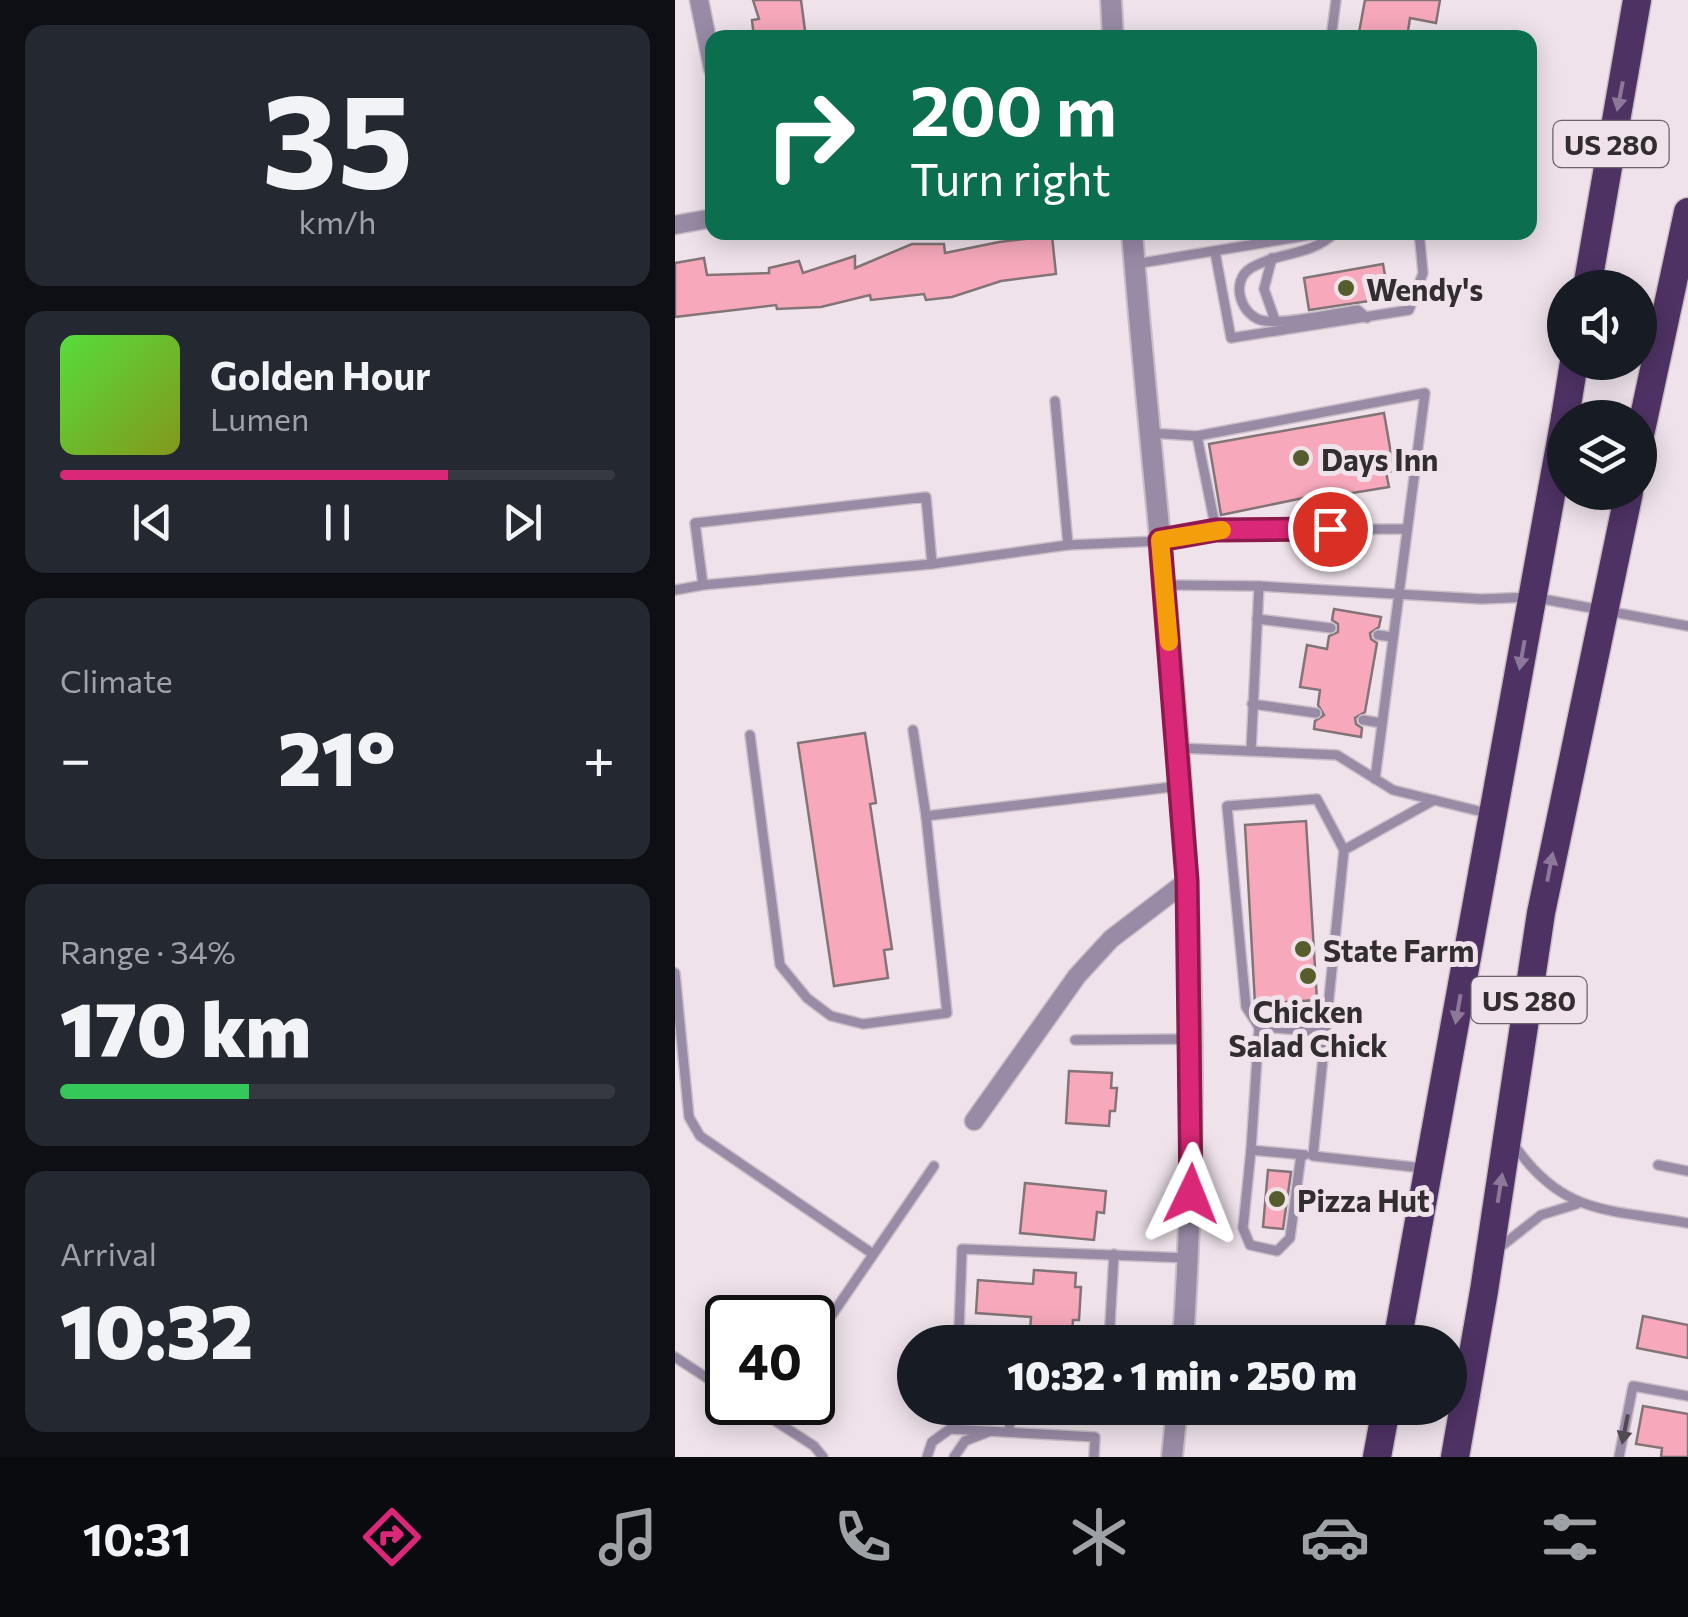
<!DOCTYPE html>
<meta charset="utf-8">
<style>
body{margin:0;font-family:Commissioner,sans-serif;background:#242831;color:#f1f3f6;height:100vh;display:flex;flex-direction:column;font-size:38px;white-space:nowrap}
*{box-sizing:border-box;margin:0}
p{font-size:32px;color:#9ea1a6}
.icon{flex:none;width:55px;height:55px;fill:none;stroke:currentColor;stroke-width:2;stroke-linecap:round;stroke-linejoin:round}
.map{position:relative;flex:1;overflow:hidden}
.drawer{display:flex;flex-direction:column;gap:25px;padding:25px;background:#0d0f14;width:675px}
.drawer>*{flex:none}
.banner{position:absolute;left:30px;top:30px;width:832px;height:210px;border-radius:20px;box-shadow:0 5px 25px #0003;background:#0b6e4f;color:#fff;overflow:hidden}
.controls{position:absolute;left:872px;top:270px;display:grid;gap:20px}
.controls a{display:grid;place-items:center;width:110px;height:110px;border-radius:50%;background:#171b24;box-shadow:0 5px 25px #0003;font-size:50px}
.speed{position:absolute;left:30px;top:1295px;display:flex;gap:20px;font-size:50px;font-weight:700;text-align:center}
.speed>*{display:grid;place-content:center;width:130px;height:130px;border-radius:50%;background:#171b24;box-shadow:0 5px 25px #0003;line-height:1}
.speed .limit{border:5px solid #111;border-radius:15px;background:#fff;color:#111}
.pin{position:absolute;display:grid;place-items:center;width:85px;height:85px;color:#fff;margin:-42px;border:5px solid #fff;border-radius:50%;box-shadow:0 2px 10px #0007}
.me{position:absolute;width:110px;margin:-55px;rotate:2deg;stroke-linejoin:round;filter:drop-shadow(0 0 8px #0008)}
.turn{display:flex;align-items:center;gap:35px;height:210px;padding:0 40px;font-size:45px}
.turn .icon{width:130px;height:130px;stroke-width:2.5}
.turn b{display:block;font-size:70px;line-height:85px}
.big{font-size:75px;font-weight:800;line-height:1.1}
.drawer .tile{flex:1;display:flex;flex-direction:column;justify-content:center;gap:15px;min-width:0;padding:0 35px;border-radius:20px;background:#242831}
.drawer .dial{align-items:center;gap:0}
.dial b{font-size:130px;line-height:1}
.song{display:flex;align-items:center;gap:30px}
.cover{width:120px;height:120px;border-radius:15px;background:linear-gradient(135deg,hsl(110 70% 55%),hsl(70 70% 35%))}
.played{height:10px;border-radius:5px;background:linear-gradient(90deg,#db2777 70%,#363941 70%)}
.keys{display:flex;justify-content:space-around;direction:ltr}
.heat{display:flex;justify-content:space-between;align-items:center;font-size:55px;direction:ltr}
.charge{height:15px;border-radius:8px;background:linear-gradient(90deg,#34c759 34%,#363941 0)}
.trip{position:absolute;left:222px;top:1325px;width:570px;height:100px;border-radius:50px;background:#171b24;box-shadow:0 5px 25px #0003;font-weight:800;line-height:100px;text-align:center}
.dock{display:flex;height:160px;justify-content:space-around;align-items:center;background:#090b0e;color:#9ea1a6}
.dock .icon{width:70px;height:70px}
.dock .active{color:#db2777}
.dock b{font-size:45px;color:#f1f3f6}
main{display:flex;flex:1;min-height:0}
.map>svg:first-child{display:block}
.building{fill:#f7a9bb;stroke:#827477;stroke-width:2.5}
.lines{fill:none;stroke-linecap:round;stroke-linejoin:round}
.service-casing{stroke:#c9bec6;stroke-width:12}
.minor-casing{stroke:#c9bec6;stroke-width:21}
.tertiary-casing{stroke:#c9bec6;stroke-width:24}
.trunk-casing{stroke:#c9bec6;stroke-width:31}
.service{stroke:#988ba6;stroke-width:9}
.minor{stroke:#988ba6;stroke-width:18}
.tertiary{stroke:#988ba6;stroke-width:20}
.trunk{stroke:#4e3264;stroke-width:28}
.oneway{fill:#8e789a}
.oneway2{fill:#514953}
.route-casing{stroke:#8e194d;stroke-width:25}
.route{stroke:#db2777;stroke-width:18}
.slow{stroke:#f59e0b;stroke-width:18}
.poi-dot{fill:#555d2c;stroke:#efe2eb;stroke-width:4}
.labels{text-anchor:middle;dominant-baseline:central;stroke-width:10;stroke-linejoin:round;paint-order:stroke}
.shield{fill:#efe2eb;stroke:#6b6368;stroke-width:2.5}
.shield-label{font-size:28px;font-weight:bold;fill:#322d30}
.poi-label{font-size:30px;font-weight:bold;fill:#322d30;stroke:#efe2eb;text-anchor:start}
</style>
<main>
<section class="drawer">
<div class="tile dial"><b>35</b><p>km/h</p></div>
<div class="tile">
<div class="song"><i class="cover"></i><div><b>Golden Hour</b><p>Lumen</p></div></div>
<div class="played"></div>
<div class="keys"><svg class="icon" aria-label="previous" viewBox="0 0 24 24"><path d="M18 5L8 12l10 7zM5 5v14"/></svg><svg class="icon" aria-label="pause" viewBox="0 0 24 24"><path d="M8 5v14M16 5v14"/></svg><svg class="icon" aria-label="next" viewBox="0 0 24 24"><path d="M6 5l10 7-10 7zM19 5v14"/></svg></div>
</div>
<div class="tile"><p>Climate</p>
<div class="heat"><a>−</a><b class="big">21°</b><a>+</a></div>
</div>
<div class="tile"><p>Range · 34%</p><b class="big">170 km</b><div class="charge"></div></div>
<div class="tile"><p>Arrival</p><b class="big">10:32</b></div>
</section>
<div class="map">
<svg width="1013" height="1457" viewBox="0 0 1013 1457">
<rect width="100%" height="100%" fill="#efe2eb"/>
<g class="building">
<polygon points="78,0 126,0 131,38 79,38 77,20 84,19"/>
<polygon points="690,0 765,0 761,23 735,18 732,38 683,38"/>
<polygon points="377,236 381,274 326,281 277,297 251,300 249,294 196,300 195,295 146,307 102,309 101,305 0,317 0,263 29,258 32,275 94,273 94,268 124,261 128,273 180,256 180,268 237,244 269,244 270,253 324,242"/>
<polygon points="708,264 714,298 634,310 629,278"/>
<polygon points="709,413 719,471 711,472 714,487 665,495 669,513 637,519 633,497 546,515 534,444"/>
<polygon points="659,609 706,617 704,627 695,633 696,639 702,643 690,712 680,718 681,724 687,728 686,737 639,729 640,721 649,715 643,705 645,690 625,687 632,645 652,649 654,636 663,632 663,624 657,620"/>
<polygon points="190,733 201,803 195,804 217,949 209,950 213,978 159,986 123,743"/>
<polygon points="631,821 642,1000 580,1004 570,825"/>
<polygon points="394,1071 437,1073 436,1088 442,1088 440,1111 435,1111 434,1126 391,1123"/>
<polygon points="593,1170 616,1172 608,1229 588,1227"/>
<polygon points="350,1183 431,1191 429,1213 422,1212 419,1240 345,1233"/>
<polygon points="359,1270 401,1273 400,1287 406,1287 404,1320 398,1320 397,1333 367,1335 368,1332 355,1331 356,1317 301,1313 303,1280 358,1284"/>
<polygon points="968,1316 1013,1325 1013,1358 962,1348"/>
<polygon points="968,1406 1013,1414 1013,1457 986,1457 987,1448 961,1444"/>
</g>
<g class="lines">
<g class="service-casing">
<g id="service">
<polyline points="656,38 661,0"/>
<path d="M661,232C633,258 607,250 576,268C554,281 566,318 590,321C612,324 659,313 683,310L692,318"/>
<polyline points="540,252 556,338 734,310 748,273 744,232"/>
<polyline points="597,258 589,289 600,320"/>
<polyline points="460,264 654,232"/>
<polyline points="475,433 522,436 750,393 700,779"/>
<polyline points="522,436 541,530"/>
<polyline points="393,545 485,541 541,530 731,529"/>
<polyline points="257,564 393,545 380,401"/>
<polyline points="491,585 584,586 807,599 857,597 1013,626"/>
<polyline points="0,590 28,585 257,564 251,497 20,523 28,585"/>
<polyline points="582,619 656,628"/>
<polyline points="703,635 718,637"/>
<polyline points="577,704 641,713"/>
<polyline points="688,720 707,723"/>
<polyline points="238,730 251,816 505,786"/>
<polyline points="75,735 105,965 132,998 156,1016 188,1024 272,1013 251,816"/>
<polyline points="504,748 662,755 718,790 816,814"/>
<polyline points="576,751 584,586"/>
<polyline points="0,973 14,1117 25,1136 198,1254"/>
<polyline points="584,1027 576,1150 630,1155"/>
<polyline points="651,1032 584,1027 571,1007 552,806 642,799 669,850"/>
<polyline points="400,1040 515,1039"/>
<path d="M837,1142C887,1216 933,1209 1013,1223"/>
<polyline points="576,1150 568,1228 575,1245 602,1251 615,1238 626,1155"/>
<polyline points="983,1165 1013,1171"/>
<polyline points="748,1168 638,1156 669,850 759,800"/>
<polyline points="824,1248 866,1215 902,1204"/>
<polyline points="139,1341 259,1166"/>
<polyline points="339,1342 339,1332 284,1330 287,1249 512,1258"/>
<polyline points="434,1342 439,1254"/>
<polyline points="0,1357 52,1391"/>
<polyline points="71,1402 139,1446 148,1457"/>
<polyline points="334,1432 336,1408"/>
<polyline points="252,1457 257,1442 275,1429 420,1437 419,1457"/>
<polyline points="279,1457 290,1441 313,1432"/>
<polyline points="944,1457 958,1386 1013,1396"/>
</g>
</g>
<g class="minor-casing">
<g id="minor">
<polyline points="24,0 38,69"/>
<polyline points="0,225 38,218"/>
<polyline points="299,1121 402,976 436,939 512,881"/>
</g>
</g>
<g class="tertiary-casing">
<g id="tertiary">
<polyline points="436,0 438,38"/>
<path d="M457,232C474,449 501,664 512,881C520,1035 518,1189 508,1342"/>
<polyline points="497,1457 502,1408"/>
</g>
</g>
<g class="trunk-casing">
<g id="trunk">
<polyline points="912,288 962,0"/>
<polyline points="890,418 899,362"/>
<polyline points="965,435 1013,212"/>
<polyline points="722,1342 890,418"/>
<polyline points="702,1457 711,1408"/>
<polyline points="780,1457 809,1291 866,913 954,492"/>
</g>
</g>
<use href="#service" class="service"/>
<use href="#minor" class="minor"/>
<use href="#tertiary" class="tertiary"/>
<use href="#trunk" class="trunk"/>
</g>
<defs><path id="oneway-solid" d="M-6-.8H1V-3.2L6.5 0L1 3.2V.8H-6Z" transform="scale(2.5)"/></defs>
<g class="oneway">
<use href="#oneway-solid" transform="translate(945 96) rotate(101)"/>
<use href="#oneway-solid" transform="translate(847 655) rotate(100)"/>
<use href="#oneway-solid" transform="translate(875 867) rotate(-79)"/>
<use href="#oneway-solid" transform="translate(783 1009) rotate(100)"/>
<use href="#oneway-solid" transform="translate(825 1188) rotate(-81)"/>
</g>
<use class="oneway2" href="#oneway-solid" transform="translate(950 1429) rotate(101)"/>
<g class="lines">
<g class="route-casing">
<polyline id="route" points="516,1194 512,880 485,540 541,530 655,529"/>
</g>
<use href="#route" class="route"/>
<polyline class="slow" points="494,642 485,540 547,530"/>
</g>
<g class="poi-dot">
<circle cx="671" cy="288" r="10"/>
<circle cx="626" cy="458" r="10"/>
<circle cx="628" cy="949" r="10"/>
<circle cx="633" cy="976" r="10"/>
<circle cx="602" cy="1199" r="10"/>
</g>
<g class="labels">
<g class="shield">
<rect x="878.5" y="121" width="115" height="46" rx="8"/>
<rect x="796.5" y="977" width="115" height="46" rx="8"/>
</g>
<g class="shield-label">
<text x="936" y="144">US 280</text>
<text x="854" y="1000">US 280</text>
</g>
<g class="poi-label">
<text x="691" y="288">Wendy's</text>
<text x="646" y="458">Days Inn</text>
<text x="648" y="949">State Farm</text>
<text x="633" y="1010" text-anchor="middle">Chicken<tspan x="633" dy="34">Salad Chick</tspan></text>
<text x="622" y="1199">Pizza Hut</text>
</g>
</g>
</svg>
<div class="controls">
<a><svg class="icon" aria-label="sound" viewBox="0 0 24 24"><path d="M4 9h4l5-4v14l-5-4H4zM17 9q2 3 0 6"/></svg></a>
<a><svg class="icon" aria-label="layers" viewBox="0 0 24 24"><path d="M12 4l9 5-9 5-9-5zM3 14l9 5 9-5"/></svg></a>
</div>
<div class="speed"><div class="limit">40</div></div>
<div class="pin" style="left:655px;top:529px;background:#d93025"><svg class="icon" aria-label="arrive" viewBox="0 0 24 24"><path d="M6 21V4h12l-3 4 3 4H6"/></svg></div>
<svg class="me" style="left:516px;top:1194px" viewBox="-20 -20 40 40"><path d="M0-17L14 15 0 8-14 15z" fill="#db2777" stroke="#fff" stroke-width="4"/></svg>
<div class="trip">10:32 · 1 min · 250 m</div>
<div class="banner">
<div class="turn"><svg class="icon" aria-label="right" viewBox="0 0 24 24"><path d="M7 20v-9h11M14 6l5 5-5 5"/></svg><div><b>200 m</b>Turn right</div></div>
</div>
</div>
</main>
<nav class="dock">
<b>10:31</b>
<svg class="icon active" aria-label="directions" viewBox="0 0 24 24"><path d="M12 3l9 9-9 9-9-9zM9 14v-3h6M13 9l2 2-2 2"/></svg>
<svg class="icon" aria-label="music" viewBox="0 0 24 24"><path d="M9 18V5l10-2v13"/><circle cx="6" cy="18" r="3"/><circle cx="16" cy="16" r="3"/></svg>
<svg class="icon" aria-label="phone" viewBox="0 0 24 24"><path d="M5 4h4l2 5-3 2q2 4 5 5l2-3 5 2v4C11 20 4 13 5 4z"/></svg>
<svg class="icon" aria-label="climate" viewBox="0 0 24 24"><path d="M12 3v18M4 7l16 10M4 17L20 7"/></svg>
<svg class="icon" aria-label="car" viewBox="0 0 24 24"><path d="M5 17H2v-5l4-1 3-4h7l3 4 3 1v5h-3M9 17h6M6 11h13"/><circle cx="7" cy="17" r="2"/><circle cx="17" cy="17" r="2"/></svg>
<svg class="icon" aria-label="filters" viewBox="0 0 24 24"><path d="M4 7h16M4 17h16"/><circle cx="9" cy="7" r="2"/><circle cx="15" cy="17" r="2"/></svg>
</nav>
